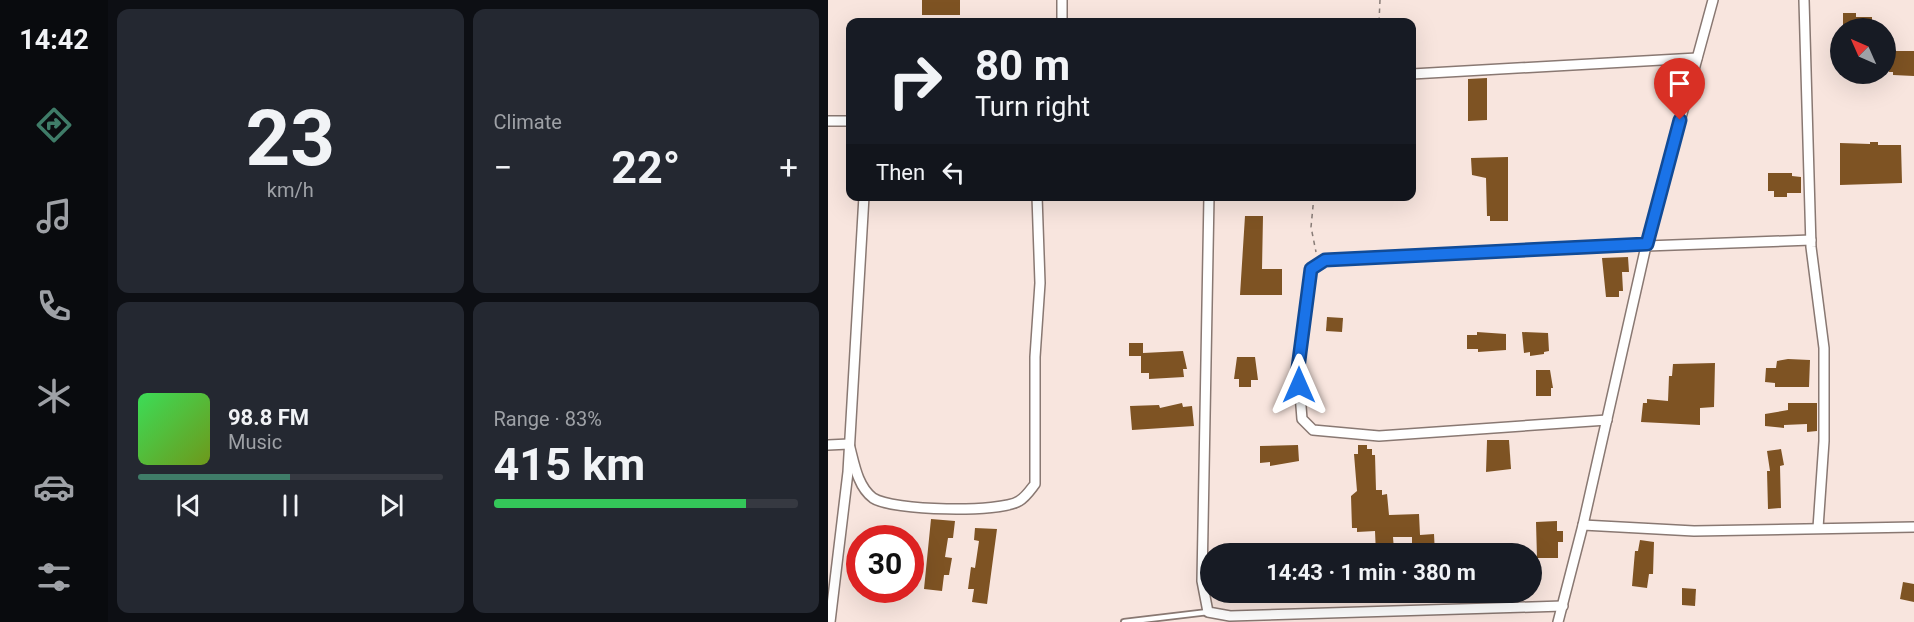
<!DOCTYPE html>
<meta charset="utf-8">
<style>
body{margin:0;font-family:Roboto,sans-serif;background:#242831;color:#f1f3f6;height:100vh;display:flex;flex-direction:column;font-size:22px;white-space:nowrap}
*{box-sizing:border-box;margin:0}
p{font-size:20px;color:#9ea1a6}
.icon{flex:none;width:33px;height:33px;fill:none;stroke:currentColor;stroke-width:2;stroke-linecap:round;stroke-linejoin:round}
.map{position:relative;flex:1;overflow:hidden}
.drawer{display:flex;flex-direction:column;gap:9px;padding:9px;background:#0d0f14;width:720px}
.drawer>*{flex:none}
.banner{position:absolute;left:18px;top:18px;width:570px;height:183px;border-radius:12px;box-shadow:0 6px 24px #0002;background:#171b24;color:#f1f3f6;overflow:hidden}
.needle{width:39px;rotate:315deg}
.buttons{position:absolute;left:1002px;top:18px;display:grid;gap:12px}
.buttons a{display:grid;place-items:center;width:66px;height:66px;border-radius:50%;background:#171b24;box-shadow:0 6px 24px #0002;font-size:30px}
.speed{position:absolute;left:18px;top:525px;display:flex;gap:12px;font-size:30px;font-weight:700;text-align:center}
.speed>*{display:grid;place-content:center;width:78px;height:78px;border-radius:50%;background:#171b24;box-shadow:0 6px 24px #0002;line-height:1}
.speed .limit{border:9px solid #d22;background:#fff;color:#111}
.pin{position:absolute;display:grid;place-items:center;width:51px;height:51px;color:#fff;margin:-62px -26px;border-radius:50% 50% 50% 0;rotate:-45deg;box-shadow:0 0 6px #0007}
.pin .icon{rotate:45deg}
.me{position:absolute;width:66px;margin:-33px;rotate:0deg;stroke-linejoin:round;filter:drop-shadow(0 0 4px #0008)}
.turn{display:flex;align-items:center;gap:21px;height:126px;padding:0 30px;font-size:27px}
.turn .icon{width:78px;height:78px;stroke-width:2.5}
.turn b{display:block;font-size:42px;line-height:51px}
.then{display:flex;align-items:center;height:57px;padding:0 30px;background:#0003;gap:12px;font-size:22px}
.big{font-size:45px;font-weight:700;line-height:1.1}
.drawer .widget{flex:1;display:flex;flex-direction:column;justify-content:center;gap:9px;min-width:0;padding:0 21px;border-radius:12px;background:#242831}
.drawer .dial{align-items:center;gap:0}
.dial b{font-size:78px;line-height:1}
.song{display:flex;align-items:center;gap:18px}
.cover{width:72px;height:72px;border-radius:9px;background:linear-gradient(135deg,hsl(130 70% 55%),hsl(80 70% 35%))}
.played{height:6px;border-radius:3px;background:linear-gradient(90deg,#3f7c68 50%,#363941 50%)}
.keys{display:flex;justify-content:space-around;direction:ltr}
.heat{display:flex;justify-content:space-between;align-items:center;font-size:33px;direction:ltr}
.charge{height:9px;border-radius:4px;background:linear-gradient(90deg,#34c759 83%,#363941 0)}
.drawer .tiles{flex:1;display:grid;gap:9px;grid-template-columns:repeat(2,1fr)}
.trip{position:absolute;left:372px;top:543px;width:342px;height:60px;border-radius:30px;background:#171b24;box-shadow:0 6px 24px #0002;font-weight:700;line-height:60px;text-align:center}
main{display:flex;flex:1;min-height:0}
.menu{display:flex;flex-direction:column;width:108px;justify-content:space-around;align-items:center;background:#090b0e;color:#9ea1a6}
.menu .icon{width:42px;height:42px}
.menu .selected{color:#3f7c68}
.menu b{font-size:27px;color:#f1f3f6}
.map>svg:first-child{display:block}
.building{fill:#7e5323}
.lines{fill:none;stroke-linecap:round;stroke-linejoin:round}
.service-casing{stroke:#897872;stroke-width:8}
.minor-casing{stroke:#897872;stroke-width:12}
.path{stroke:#887c77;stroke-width:1.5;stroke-dasharray:4.5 4.5;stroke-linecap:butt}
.service{stroke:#fff;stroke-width:4.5}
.minor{stroke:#fff;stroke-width:9}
.route-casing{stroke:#114b97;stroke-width:15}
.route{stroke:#1a73e8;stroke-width:10}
</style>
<main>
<nav class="menu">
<b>14:42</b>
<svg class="icon selected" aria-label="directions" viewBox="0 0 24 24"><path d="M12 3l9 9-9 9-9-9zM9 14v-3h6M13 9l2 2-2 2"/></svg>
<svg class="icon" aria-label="music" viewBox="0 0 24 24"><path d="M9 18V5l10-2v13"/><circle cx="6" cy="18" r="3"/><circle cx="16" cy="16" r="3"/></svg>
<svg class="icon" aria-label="phone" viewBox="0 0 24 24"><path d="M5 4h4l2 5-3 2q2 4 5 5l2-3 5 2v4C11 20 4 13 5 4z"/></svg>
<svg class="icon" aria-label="climate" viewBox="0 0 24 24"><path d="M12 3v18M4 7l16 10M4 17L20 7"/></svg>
<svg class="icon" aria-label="car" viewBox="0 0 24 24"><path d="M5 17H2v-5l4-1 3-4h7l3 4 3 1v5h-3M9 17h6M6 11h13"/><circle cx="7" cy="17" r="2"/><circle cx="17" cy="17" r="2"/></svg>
<svg class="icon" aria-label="filters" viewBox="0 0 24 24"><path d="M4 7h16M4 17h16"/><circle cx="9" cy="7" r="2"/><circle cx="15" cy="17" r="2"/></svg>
</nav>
<section class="drawer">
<div class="tiles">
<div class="widget dial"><b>23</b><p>km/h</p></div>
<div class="widget"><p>Climate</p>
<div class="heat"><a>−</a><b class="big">22°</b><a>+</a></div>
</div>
<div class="widget">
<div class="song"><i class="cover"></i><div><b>98.8 FM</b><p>Music</p></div></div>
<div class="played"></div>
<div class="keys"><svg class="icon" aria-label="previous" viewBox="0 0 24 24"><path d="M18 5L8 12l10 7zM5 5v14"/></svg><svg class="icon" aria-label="pause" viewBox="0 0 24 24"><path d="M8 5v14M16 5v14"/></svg><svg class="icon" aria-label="next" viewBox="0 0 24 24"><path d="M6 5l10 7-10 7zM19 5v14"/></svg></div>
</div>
<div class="widget"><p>Range · 83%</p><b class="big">415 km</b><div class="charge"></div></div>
</div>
</section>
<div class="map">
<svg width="1086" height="622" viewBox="0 0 1086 622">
<rect width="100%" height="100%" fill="#f8e5de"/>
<g class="building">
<rect x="94" y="0" width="38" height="15"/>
<polygon points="1015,13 1028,13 1028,17 1044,17 1044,28 1015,28"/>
<polygon points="1066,51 1086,51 1086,76 1065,75 1065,72 1061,72 1062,54 1066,54"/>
<polygon points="659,78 659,120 640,121 640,79"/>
<polygon points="1042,142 1050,142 1050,145 1073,145 1074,183 1012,185 1012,143 1042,144"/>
<polygon points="680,157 680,221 662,221 662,216 659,216 658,178 644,175 643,158"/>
<polygon points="940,173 964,173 964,176 973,177 973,193 959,193 959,197 946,197 946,191 940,191"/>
<polygon points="417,216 435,216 434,269 454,269 454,295 412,295"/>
<polygon points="800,257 801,272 794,272 795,291 791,291 791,297 778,297 774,258"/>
<polygon points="499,317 515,318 514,332 498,331"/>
<polygon points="649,332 678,334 678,350 650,352 650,349 639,349 639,335 649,335"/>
<polygon points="694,332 720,333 721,351 716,352 716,354 702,356 702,352 696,353"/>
<polygon points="301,343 315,343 315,353 355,351 359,369 355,369 356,377 321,379 321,373 313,373 313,356 301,356"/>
<polygon points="409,357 427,357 430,380 423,380 423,387 411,387 411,379 406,379"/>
<polygon points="960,359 982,360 981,387 947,387 947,383 937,382 938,368 948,368 949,361"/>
<polygon points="887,363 886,407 872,408 872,425 813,422 815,403 819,403 819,399 840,401 841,376 844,376 845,364"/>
<polygon points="708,370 722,370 725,388 723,388 723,396 708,396"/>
<polygon points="354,403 355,407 364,406 366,426 304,430 302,406 331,405 332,408"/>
<polygon points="960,403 989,403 989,431 979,432 979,424 956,425 956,428 937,426 937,414 960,410"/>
<polygon points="659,440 681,440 683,469 658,472"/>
<polygon points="470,445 471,461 442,466 442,462 432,463 432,446"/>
<polygon points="530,445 539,445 539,449 544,449 544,455 547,455 548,490 554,490 554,495 559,494 561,515 591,514 592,535 606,534 607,554 584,553 584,537 565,537 566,550 561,550 561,554 548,554 547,531 529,532 529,528 524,528 523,496 529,491 526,454 530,454"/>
<polygon points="953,449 956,465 952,466 953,508 940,509 939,471 942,471 939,451"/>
<polygon points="103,519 127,521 125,538 120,538 117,557 124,558 121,575 116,575 114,591 96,589"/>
<polygon points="729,521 729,531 735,531 735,542 730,542 730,558 709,558 708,522"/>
<polygon points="147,528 169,529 159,604 144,602 146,589 140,589 143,567 147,568 151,541 146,540"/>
<polygon points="812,540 826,542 825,574 821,574 819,588 804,586 807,551 810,551"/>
<polygon points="1075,582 1086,584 1086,602 1072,599"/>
<polygon points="854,588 868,589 867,606 854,605"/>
</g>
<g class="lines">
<g class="service-casing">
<polyline id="service" points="296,622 380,612"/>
</g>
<g class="minor-casing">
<g id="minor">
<polyline points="976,0 983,247 996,348 996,441 990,528"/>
<polyline points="234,22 234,0"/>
<polyline points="584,74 869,58"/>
<polyline points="0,121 22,121"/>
<polyline points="381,196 374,581 380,612 402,616 735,606"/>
<polyline points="818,246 983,240"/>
<polyline points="779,420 551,436 485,430 474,419 470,368 483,269 497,260 819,244"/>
<path d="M0,445L21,444C26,462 29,486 45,498C64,511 173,513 191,501C198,497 203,489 207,484V357L212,283L209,196"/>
<polyline points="755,525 866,531 1086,527"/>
<polyline points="2,622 20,472 36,196"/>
<polyline points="730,622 755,525 818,246 885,0"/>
</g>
</g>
<g class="path">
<polyline points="551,22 552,0"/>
<polyline points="486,196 483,227 488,252"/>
</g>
<use href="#service" class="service"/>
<use href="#minor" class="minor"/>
</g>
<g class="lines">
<g class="route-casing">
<polyline id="route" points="471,385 470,368 483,269 497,260 819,244 852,120"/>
</g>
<use href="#route" class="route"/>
</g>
</svg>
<div class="buttons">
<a><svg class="needle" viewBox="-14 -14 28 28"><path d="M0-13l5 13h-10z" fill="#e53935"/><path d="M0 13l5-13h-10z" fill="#9ea1a6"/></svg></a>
</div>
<div class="speed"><div class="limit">30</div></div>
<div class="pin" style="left:852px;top:120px;background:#d93025"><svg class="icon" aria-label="arrive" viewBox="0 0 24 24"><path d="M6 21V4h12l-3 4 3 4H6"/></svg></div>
<svg class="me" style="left:471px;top:385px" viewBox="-20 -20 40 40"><path d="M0-17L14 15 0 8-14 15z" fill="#1a73e8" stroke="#fff" stroke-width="4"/></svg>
<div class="trip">14:43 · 1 min · 380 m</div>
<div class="banner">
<div class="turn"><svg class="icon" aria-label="right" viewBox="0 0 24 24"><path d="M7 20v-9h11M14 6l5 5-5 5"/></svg><div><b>80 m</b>Turn right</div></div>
<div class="then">Then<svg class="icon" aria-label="left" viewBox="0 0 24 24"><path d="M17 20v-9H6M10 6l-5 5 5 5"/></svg></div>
</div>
</div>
</main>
